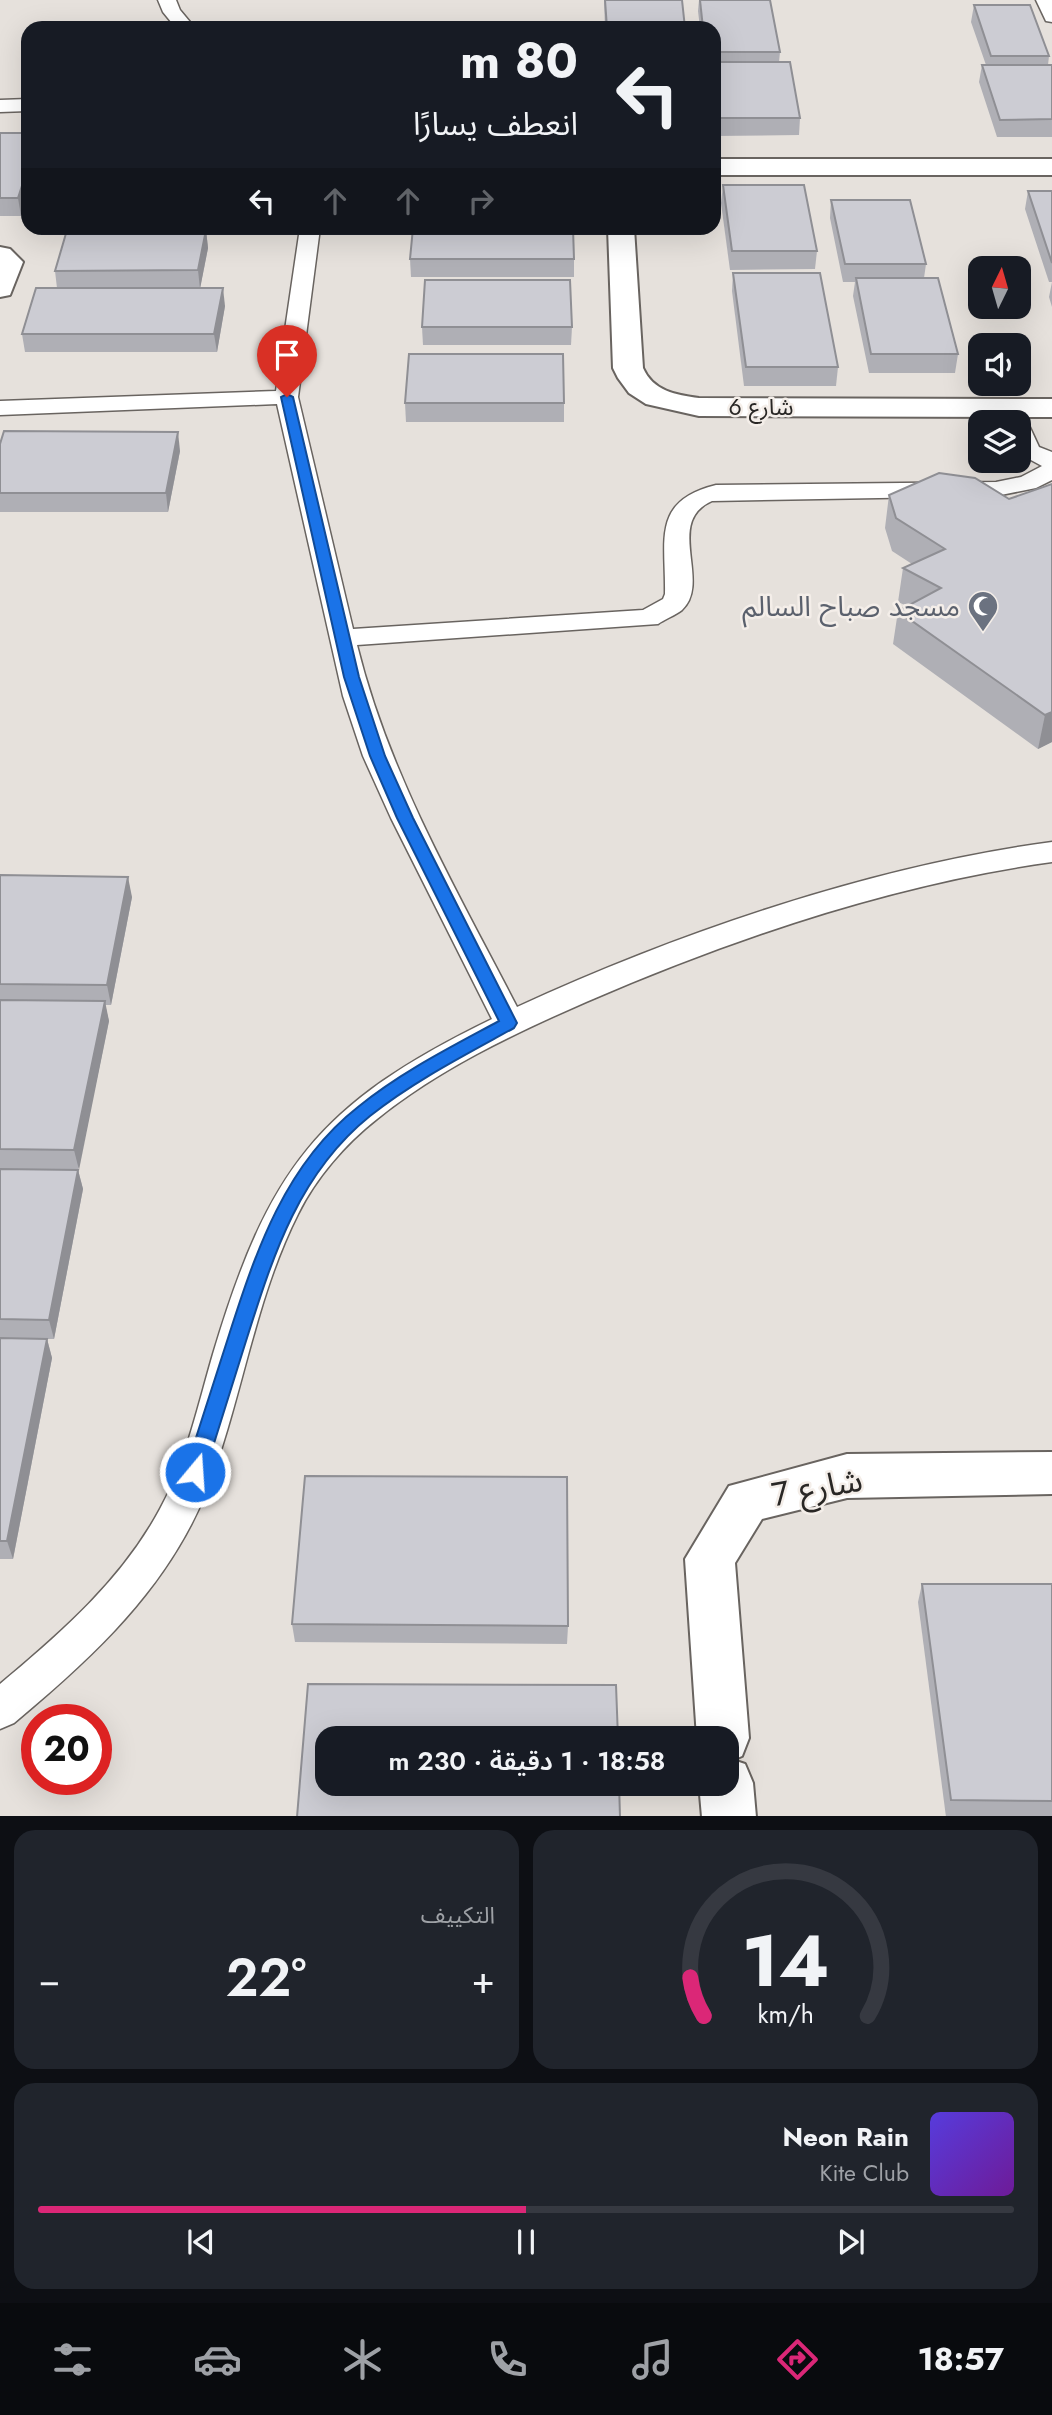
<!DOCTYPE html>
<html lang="ar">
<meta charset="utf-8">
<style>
body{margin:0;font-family:Jost,"Noto Sans Arabic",sans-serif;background:#20242c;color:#f1f3f6;direction:rtl;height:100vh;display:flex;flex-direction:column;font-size:26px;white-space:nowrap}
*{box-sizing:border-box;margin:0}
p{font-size:23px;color:#9ea1a6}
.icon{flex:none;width:38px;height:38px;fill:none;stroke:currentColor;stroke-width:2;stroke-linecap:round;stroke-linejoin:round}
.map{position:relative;height:1816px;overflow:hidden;direction:ltr}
.drawer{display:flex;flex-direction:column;gap:14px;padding:14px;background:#0d0f14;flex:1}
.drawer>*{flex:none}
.hud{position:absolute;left:21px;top:21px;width:700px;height:214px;border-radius:21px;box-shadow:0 7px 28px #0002;direction:rtl;background:#171b24;color:#f1f3f6;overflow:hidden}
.needle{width:46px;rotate:5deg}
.controls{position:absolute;left:968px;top:256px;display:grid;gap:14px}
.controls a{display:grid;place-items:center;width:63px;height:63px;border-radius:14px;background:#171b24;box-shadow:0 7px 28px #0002;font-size:35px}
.speed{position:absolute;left:21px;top:1704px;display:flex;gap:14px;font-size:35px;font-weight:700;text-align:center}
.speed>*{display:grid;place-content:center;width:91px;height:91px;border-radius:50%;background:#171b24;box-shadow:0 7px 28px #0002;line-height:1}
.speed .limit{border:10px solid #d22;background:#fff;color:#111}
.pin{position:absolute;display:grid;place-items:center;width:60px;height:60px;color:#fff;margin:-72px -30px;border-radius:50% 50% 50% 0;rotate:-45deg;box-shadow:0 0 7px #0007}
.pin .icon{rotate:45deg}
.me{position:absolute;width:77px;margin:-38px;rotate:18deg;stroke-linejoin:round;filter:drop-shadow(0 0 5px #0008)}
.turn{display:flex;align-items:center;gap:24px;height:147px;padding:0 28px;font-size:32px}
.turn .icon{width:91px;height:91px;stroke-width:2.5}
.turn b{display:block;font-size:49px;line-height:60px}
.lanes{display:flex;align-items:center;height:66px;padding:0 28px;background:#0003;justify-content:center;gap:35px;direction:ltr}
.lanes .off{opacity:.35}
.big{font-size:52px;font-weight:600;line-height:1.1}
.drawer .card{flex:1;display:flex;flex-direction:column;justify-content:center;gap:10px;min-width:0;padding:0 24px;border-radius:21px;background:#20242c}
.drawer .dial{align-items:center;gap:0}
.dial svg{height:182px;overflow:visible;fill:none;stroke:#363941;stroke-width:7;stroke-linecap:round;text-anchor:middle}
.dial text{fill:#f1f3f6;stroke:none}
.song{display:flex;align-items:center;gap:21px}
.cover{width:84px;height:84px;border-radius:10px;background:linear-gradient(135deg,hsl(250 70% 55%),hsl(280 70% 35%))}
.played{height:7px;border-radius:4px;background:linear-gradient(90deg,#db2777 50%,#363941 50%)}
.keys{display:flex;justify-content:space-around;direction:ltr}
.heat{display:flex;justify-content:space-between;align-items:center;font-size:38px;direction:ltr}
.drawer .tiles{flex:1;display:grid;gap:14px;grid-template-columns:1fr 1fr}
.card:last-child{grid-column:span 2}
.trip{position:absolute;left:315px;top:1726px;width:424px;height:70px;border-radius:21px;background:#171b24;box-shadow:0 7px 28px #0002;font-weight:600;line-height:70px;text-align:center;direction:rtl}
.menu{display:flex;height:112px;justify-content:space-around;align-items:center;background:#090b0e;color:#9ea1a6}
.menu .icon{width:49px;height:49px}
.menu .selected{color:#db2777}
.menu b{font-size:32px;color:#f1f3f6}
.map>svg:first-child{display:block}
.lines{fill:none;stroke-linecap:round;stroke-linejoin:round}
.service-casing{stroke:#696460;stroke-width:3}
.minor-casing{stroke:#696460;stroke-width:4}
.service{fill:#fff;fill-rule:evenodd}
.minor{fill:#fff;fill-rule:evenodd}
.wall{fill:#afafb5}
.shaded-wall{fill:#8f8f94}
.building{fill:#ccccd3;stroke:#8f8f94;stroke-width:2}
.route{fill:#1a73e8;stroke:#114b97;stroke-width:2}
.labels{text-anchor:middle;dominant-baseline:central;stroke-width:5;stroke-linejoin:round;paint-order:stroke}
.far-street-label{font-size:23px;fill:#292725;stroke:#f4eee9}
.worship-label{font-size:28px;fill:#5b616d;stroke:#f4eee9;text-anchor:end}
.near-street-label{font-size:33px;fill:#292725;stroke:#f4eee9}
</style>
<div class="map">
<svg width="1052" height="1817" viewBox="0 0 1052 1817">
<rect width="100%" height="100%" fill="#e6e1dc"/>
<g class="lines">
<g class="service-casing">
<g id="service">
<polygon points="158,0 176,0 180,10 195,28 176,28 163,12"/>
<polygon points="1036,0 1052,0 1052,22 1046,21"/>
<polygon points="28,99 28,111 0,112 0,100"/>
<path d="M300,228H320L298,397L353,629L643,610L663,599L665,594C666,540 651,501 716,485L996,482L1021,477L1042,466L1018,453V422H1008L1018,417L1026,419L1039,447L1052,452V480L1036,488L996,496L712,501C664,522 712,582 682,610C676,615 665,619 658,624L357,645C389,775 456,889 517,1007C680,932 873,866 1052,842V862C892,884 734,938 586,1002C513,1034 439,1069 377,1119C345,1144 316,1178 298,1214C254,1301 242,1400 207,1490C168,1588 93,1657 14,1723L0,1729V1684C61,1633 122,1580 160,1509C186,1462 198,1405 213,1354C268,1170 317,1104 492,1019L391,818L363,756L343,696L277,404L0,415V401L276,391Z"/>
</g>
</g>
<g class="minor-casing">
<g id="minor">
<rect x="714" y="159" width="338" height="16"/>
<path d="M608,228H634L643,368C653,391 676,395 699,398L1052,399V417L699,416L646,404L629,393L618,378L613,368Z"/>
<polygon points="0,247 10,249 23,262 10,295 0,297"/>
<polygon points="1052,1452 1052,1494 847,1498 762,1519 735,1563 749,1738 742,1756 733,1760 745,1764 753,1783 756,1817 702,1817 699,1783 726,1783 726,1738 697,1738 685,1559 729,1486 847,1454"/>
</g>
</g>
<use href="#service" class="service"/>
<use href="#minor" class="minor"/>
</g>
<g class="wall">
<polygon points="604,0 682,0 685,28 605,28"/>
<polygon points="699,0 770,0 780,52 779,62 800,118 799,135 714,136 714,28 700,28 698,11"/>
<polygon points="974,5 1049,56 1048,65 1052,65 1052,137 997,137 979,82 982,65 986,65 971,22"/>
<polygon points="0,133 28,133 21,216 0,216"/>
<polygon points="723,185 817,251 815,269 730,270 721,203"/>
<polygon points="1028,191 1052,191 1052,307 1049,297 1052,282 1049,282 1025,209"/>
<polygon points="831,200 926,264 924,278 958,354 955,373 869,373 853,296 855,282 843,282 830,218"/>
<polygon points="206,230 208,248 200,288 225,306 217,352 25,352 22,334 57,288 55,271"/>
<polygon points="410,259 574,259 574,277 411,277"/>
<polygon points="733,273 838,367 836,386 744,386 732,291"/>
<polygon points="422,327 572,327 571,345 423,345"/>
<polygon points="405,403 564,403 564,422 406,422"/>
<polygon points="0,444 180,451 168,512 0,512"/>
<polygon points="889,495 1009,499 1052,742 1038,749 893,644 898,611 907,606 898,602 903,568 912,564 892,551 885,528"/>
<polygon points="0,875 132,897 111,1005 105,1005 109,1021 78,1170 83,1189 54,1339 47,1339 52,1358 13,1559 0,1559"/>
<polygon points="922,1584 1052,1584 1052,1817 946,1817 918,1602"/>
<polygon points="292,1624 568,1626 567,1644 295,1642"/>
</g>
<g class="shaded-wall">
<polygon points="28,167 28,194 21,216 18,198"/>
<polygon points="206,230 208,248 200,289 198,270"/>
<polygon points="223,288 225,306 217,352 214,334"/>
<polygon points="178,432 180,451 168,512 166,493"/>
<polygon points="1052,712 1052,742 1038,749 1045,715"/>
<polygon points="128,877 132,897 111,1005 107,985"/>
<polygon points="105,1001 109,1021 79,1170 74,1150"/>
<polygon points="78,1170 83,1189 54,1339 49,1320"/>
<polygon points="47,1339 52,1358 13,1559 7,1541"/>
</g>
<g class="building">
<polygon points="605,0 682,0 685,28 607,28"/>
<polygon points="700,0 770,0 780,52 714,52 714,28 703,28"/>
<polygon points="974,5 1030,5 1049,56 991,56"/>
<polygon points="714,62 790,62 800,118 714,118"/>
<polygon points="982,65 1052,65 1052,119 1000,120"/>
<polygon points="0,133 28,133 28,167 18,198 0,198"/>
<polygon points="723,185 804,185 817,251 732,251"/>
<polygon points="1028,191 1052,191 1052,263"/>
<polygon points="831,200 910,200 926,264 845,264"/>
<polygon points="413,228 573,228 574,259 410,259"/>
<polygon points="67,230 206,230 198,270 55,271"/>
<polygon points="733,273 820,273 838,367 746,367"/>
<polygon points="856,278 938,278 958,354 871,354"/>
<polygon points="425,280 570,280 572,327 422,327"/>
<polygon points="36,288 223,288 214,334 22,334"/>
<polygon points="409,354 563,354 564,403 405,403"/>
<polygon points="4,431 178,432 166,493 0,493 0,444"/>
<polygon points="939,473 975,478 1009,499 1052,484 1052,712 1045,715 898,611 941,588 903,568 945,549 896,518 889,495"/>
<polygon points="0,875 128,877 107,985 0,984"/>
<polygon points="0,1000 105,1001 74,1150 0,1149"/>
<polygon points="0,1169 78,1170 49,1320 0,1319"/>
<polygon points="0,1338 47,1339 7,1541 0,1541"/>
<polygon points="305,1476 567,1477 568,1626 292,1624"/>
<polygon points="922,1584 1052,1584 1052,1801 951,1800"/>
<polygon points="308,1684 616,1685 618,1738 327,1738 327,1783 619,1783 620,1817 297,1817"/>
</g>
<path class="route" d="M287,394L293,397L359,677L385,756L413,818L517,1023L514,1028C465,1055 414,1081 370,1116C298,1174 273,1256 246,1341C232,1385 219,1428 205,1472L202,1479L195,1481L188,1479L185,1472C199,1427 214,1381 229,1335C256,1251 285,1164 358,1107C401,1072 451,1047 499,1021L397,818L370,756L344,677L281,397Z"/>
<defs>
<g id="mosque-pin" transform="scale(1.575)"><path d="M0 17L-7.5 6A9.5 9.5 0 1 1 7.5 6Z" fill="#6b7280" stroke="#f4eee9"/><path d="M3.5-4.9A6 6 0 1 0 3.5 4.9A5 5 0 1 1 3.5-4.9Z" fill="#fff"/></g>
</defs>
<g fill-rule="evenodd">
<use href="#mosque-pin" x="983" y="606"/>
</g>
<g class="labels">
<g class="far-street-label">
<text x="761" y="407">شارع 6</text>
</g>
<g class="worship-label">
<text x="960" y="606">مسجد صباح السالم</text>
</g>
<g class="near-street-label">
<text transform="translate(817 1487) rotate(-10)">شارع 7</text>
</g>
</g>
</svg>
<div class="controls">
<a><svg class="needle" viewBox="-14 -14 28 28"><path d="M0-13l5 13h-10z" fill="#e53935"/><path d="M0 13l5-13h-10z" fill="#9ea1a6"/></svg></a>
<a><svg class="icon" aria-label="sound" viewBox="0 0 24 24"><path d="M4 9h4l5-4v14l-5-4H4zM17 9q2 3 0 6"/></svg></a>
<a><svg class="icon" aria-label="layers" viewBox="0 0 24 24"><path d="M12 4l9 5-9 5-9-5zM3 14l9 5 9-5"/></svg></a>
</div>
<div class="speed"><div class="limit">20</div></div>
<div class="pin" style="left:287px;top:397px;background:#d93025"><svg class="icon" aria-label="arrive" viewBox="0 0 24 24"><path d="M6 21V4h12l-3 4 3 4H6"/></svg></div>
<svg class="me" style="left:195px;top:1472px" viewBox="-20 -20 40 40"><circle r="17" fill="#1a73e8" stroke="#fff" stroke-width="3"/><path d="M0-11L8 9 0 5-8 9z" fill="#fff"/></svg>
<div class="trip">18:58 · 1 دقيقة · 230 m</div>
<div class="hud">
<div class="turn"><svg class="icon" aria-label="left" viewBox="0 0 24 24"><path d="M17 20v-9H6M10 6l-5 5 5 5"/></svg><div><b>80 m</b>انعطف يسارًا</div></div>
<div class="lanes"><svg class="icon" aria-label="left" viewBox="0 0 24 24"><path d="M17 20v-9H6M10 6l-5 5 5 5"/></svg><svg class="icon off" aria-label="ahead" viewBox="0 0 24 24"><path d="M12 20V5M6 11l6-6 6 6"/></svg><svg class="icon off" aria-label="ahead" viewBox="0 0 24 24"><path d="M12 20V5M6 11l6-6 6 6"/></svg><svg class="icon off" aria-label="right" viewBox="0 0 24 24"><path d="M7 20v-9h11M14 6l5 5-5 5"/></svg></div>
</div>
</div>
<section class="drawer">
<div class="tiles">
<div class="card dial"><svg viewBox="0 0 100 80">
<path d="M14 69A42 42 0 1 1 86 69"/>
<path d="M14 69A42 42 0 0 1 8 52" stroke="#db2777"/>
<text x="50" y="56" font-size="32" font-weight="700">14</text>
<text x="50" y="72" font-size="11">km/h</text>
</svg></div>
<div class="card"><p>التكييف</p>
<div class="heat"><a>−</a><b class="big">22°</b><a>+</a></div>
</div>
<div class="card">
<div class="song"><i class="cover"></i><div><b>Neon Rain</b><p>Kite Club</p></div></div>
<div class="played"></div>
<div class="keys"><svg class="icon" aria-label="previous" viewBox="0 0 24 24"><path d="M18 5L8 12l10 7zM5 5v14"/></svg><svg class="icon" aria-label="pause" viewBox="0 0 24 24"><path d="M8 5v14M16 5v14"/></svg><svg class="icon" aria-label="next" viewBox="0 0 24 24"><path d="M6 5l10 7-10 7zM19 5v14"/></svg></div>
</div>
</div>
</section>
<nav class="menu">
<b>18:57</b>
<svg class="icon selected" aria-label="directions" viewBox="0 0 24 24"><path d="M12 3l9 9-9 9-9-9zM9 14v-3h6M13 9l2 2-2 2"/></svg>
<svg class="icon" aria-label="music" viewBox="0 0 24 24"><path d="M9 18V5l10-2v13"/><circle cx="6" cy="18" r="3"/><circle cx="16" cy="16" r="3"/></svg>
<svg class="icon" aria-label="phone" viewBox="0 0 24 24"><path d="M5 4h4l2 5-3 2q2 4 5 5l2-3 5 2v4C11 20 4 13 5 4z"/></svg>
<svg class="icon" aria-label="climate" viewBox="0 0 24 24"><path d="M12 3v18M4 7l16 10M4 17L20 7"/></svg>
<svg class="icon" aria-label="car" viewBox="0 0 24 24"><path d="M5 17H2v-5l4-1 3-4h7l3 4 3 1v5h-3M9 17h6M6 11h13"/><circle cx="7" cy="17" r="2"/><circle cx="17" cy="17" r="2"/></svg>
<svg class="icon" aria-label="filters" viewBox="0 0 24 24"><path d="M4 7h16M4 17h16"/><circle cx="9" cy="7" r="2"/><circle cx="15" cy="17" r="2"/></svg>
</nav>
